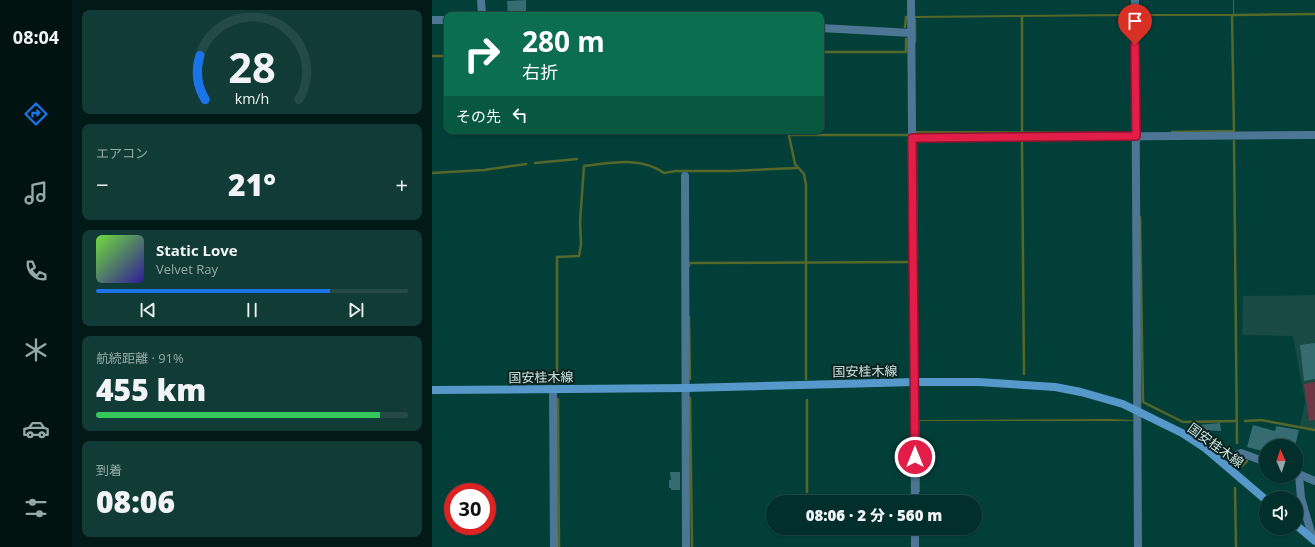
<!DOCTYPE html>
<html lang="ja">
<meta charset="utf-8">
<style>
body{margin:0;font-family:"Open Sans","Noto Sans JP",sans-serif;background:#103b37;color:#f1f3f6;height:100vh;display:flex;flex-direction:column;font-size:15px;white-space:nowrap}
*{box-sizing:border-box;margin:0}
p{font-size:13px;color:#96a9a9}
.icon{flex:none;width:22px;height:22px;fill:none;stroke:currentColor;stroke-width:2;stroke-linecap:round;stroke-linejoin:round}
.map{position:relative;flex:1;overflow:hidden}
.sheet{display:flex;flex-direction:column;gap:10px;padding:10px;background:#011a18;width:360px}
.sheet>*{flex:none}
.top-card{position:absolute;left:12px;top:12px;width:380px;height:122px;border-radius:8px;box-shadow:0 1px 3px #0004,0 0 0 1px #234a47;background:#0b6e4f;color:#fff;overflow:hidden}
.needle{width:26px;rotate:357deg}
.fabs{position:absolute;left:827px;top:439px;display:grid;gap:8px}
.fabs a{display:grid;place-items:center;width:44px;height:44px;border-radius:50%;background:#022f2b;box-shadow:0 1px 3px #0004,0 0 0 1px #234a47;font-size:20px}
.speed{position:absolute;left:12px;top:483px;display:flex;gap:8px;font-size:20px;font-weight:700;text-align:center}
.speed>*{display:grid;place-content:center;width:52px;height:52px;border-radius:50%;background:#022f2b;box-shadow:0 1px 3px #0004,0 0 0 1px #234a47;line-height:1}
.speed .limit{border:6px solid #d22;background:#fff;color:#111}
.pin{position:absolute;display:grid;place-items:center;width:34px;height:34px;color:#fff;margin:-41px -17px;border-radius:50% 50% 50% 0;rotate:-45deg;box-shadow:0 0 4px #0007}
.pin .icon{rotate:45deg}
.me{position:absolute;width:44px;margin:-22px;rotate:0deg;stroke-linejoin:round;filter:drop-shadow(0 0 3px #0008)}
.turn{display:flex;align-items:center;gap:14px;height:84px;padding:0 12px;font-size:18px}
.turn .icon{width:52px;height:52px;stroke-width:2.5}
.turn b{display:block;font-size:28px;line-height:34px}
.then{display:flex;align-items:center;height:38px;padding:0 12px;background:#0003;gap:8px;font-size:15px}
.big{font-size:30px;font-weight:800;line-height:1.1}
.sheet .widget{flex:1;display:flex;flex-direction:column;justify-content:center;gap:6px;min-width:0;padding:0 14px;border-radius:8px;background:#103b37}
.sheet .dial{align-items:center;gap:0}
.dial svg{height:104px;overflow:visible;fill:none;stroke:#234a47;stroke-width:7;stroke-linecap:round;text-anchor:middle}
.dial text{fill:#f1f3f6;stroke:none}
.song{display:flex;align-items:center;gap:12px}
.cover{width:48px;height:48px;border-radius:6px;background:linear-gradient(135deg,hsl(100 70% 55%),hsl(250 70% 35%))}
.played{height:4px;border-radius:2px;background:linear-gradient(90deg,#1a73e8 75%,#234a47 75%)}
.keys{display:flex;justify-content:space-around;direction:ltr}
.heat{display:flex;justify-content:space-between;align-items:center;font-size:22px;direction:ltr}
.charge{height:6px;border-radius:3px;background:linear-gradient(90deg,#34c759 91%,#234a47 0)}
.trip{position:absolute;left:334px;top:495px;width:216px;height:40px;border-radius:20px;background:#022f2b;box-shadow:0 1px 3px #0004,0 0 0 1px #234a47;font-weight:800;line-height:40px;text-align:center}
main{display:flex;flex:1;min-height:0}
.tab-bar{display:flex;flex-direction:column;width:72px;justify-content:space-around;align-items:center;background:#011311;color:#96a9a9}
.tab-bar .icon{width:28px;height:28px}
.tab-bar .current{color:#1a73e8}
.tab-bar b{font-size:18px;color:#f1f3f6}
.map>svg:first-child{display:block}
.built{fill:#194a43}
.green{fill:#6d3747}
.water{fill:#56672a}
.lines{fill:none;stroke-linecap:round;stroke-linejoin:round}
.stream{stroke:#56672a;stroke-width:2.5}
.building{fill:#366c71}
.minor{stroke:#4d7594;stroke-width:8}
.secondary{stroke:#5598c9;stroke-width:8}
.route-casing{stroke:#92132f;stroke-width:10}
.route{stroke:#e11d48;stroke-width:7}
.labels{text-anchor:middle;dominant-baseline:central;stroke-width:4;stroke-linejoin:round;paint-order:stroke}
.street-label{font-size:13px;fill:#cbe6e1;stroke:#0c221f}
</style>
<main>
<nav class="tab-bar">
<b>08:04</b>
<svg class="icon current" aria-label="directions" viewBox="0 0 24 24"><path d="M12 3l9 9-9 9-9-9zM9 14v-3h6M13 9l2 2-2 2"/></svg>
<svg class="icon" aria-label="music" viewBox="0 0 24 24"><path d="M9 18V5l10-2v13"/><circle cx="6" cy="18" r="3"/><circle cx="16" cy="16" r="3"/></svg>
<svg class="icon" aria-label="phone" viewBox="0 0 24 24"><path d="M5 4h4l2 5-3 2q2 4 5 5l2-3 5 2v4C11 20 4 13 5 4z"/></svg>
<svg class="icon" aria-label="climate" viewBox="0 0 24 24"><path d="M12 3v18M4 7l16 10M4 17L20 7"/></svg>
<svg class="icon" aria-label="car" viewBox="0 0 24 24"><path d="M5 17H2v-5l4-1 3-4h7l3 4 3 1v5h-3M9 17h6M6 11h13"/><circle cx="7" cy="17" r="2"/><circle cx="17" cy="17" r="2"/></svg>
<svg class="icon" aria-label="filters" viewBox="0 0 24 24"><path d="M4 7h16M4 17h16"/><circle cx="9" cy="7" r="2"/><circle cx="15" cy="17" r="2"/></svg>
</nav>
<section class="sheet">
<div class="widget dial"><svg viewBox="0 0 100 80">
<path d="M14 69A42 42 0 1 1 86 69"/>
<path d="M14 69A42 42 0 0 1 10 35" stroke="#1a73e8"/>
<text x="50" y="56" font-size="32" font-weight="700">28</text>
<text x="50" y="72" font-size="11">km/h</text>
</svg></div>
<div class="widget"><p>エアコン</p>
<div class="heat"><a>−</a><b class="big">21°</b><a>+</a></div>
</div>
<div class="widget">
<div class="song"><i class="cover"></i><div><b>Static Love</b><p>Velvet Ray</p></div></div>
<div class="played"></div>
<div class="keys"><svg class="icon" aria-label="previous" viewBox="0 0 24 24"><path d="M18 5L8 12l10 7zM5 5v14"/></svg><svg class="icon" aria-label="pause" viewBox="0 0 24 24"><path d="M8 5v14M16 5v14"/></svg><svg class="icon" aria-label="next" viewBox="0 0 24 24"><path d="M6 5l10 7-10 7zM19 5v14"/></svg></div>
</div>
<div class="widget"><p>航続距離 · 91%</p><b class="big">455 km</b><div class="charge"></div></div>
<div class="widget"><p>到着</p><b class="big">08:06</b></div>
</section>
<div class="map">
<svg width="883" height="547" viewBox="0 0 883 547">
<rect width="100%" height="100%" fill="#033f39"/>
<polygon class="built" points="883,295 883,429 868,426 873,402 861,336 810,335 811,296"/>
<polygon class="green" points="883,382 883,420 877,421 872,384"/>
<g class="water">
<polygon points="801,0 802,0 802,16 705,16 705,14 801,14"/>
<polygon points="700,14 700,16 483,18 483,16"/>
<polygon points="678,419 701,420 701,421 488,421 488,492 486,492 486,420"/>
</g>
<g class="lines">
<g class="stream">
<polyline points="802,15 883,14"/>
<polyline points="590,16 590,132"/>
<polyline points="483,20 483,42"/>
<polyline points="473,27 474,17 477,17"/>
<polyline points="389,52 474,52 474,39"/>
<polyline points="0,56 15,56"/>
<polyline points="356,131 363,164 372,174 374,185 374,379"/>
<polyline points="483,131 483,132 675,133"/>
<polyline points="740,132 802,131 800,15"/>
<polyline points="358,135 477,135"/>
<polyline points="802,141 805,443"/>
<polyline points="590,143 592,374"/>
<polyline points="484,144 485,260"/>
<polyline points="103,163 145,159"/>
<polyline points="0,173 52,170 94,164"/>
<polyline points="708,217 711,402 751,422 805,421"/>
<polyline points="257,266 257,263 479,262"/>
<polyline points="257,317 258,379"/>
<path d="M125,382V257L147,256L149,244L148,222L152,166C178,163 209,156 232,173L244,171H300L365,168"/>
<polyline points="258,398 260,547"/>
<polyline points="126,399 127,547"/>
<polyline points="813,421 829,420 883,430"/>
<polyline points="810,466 815,461"/>
<polyline points="803,488 804,547"/>
<polyline points="375,492 375,400"/>
</g>
</g>
<g class="building">
<polygon points="94,0 94,15 76,15 75,1"/>
<polygon points="883,343 883,379 872,381 868,345"/>
<polygon points="788,423 789,431 767,430 766,425"/>
<polygon points="821,425 843,431 844,426 867,430 863,446 834,446 834,452 815,447"/>
<polygon points="238,472 248,472 248,490 239,490 239,488 237,488 237,480 239,480"/>
</g>
<g class="lines">
<g class="minor">
<polyline points="49,0 50,15"/>
<polyline points="479,0 483,502"/>
<polyline points="703,0 706,547"/>
<polyline points="0,20 15,20"/>
<polyline points="389,28 479,33"/>
<polyline points="480,138 883,135"/>
<polyline points="253,176 254,547"/>
<polyline points="121,389 122,547"/>
<polyline points="795,466 805,455 809,453 834,462"/>
<polyline points="864,473 883,481"/>
<polyline points="867,475 869,498 881,539"/>
<polyline points="483,528 483,547"/>
</g>
<g class="secondary">
<polyline points="0,390 254,388 483,382 546,382 623,387 649,392 691,404 750,433 773,448 834,500"/>
<polyline points="864,525 883,541"/>
</g>
</g>
<g class="lines">
<g class="route-casing">
<polyline id="route" points="483,457 480,138 704,136 703,45"/>
</g>
<use href="#route" class="route"/>
</g>
<g class="labels">
<g class="street-label">
<text transform="translate(433 371) rotate(-1)">国安桂木線</text>
<text transform="translate(109 377) rotate(-1)">国安桂木線</text>
<text transform="translate(784 445) rotate(36)">国安桂木線</text>
</g>
</g>
</svg>
<div class="fabs">
<a><svg class="needle" viewBox="-14 -14 28 28"><path d="M0-13l5 13h-10z" fill="#e53935"/><path d="M0 13l5-13h-10z" fill="#96a9a9"/></svg></a>
<a><svg class="icon" aria-label="sound" viewBox="0 0 24 24"><path d="M4 9h4l5-4v14l-5-4H4zM17 9q2 3 0 6"/></svg></a>
</div>
<div class="speed"><div class="limit">30</div></div>
<div class="pin" style="left:703px;top:45px;background:#d93025"><svg class="icon" aria-label="arrive" viewBox="0 0 24 24"><path d="M6 21V4h12l-3 4 3 4H6"/></svg></div>
<svg class="me" style="left:483px;top:457px" viewBox="-20 -20 40 40"><circle r="17" fill="#e11d48" stroke="#fff" stroke-width="3"/><path d="M0-11L8 9 0 5-8 9z" fill="#fff"/></svg>
<div class="trip">08:06 · 2 分 · 560 m</div>
<div class="top-card">
<div class="turn"><svg class="icon" aria-label="right" viewBox="0 0 24 24"><path d="M7 20v-9h11M14 6l5 5-5 5"/></svg><div><b>280 m</b>右折</div></div>
<div class="then">その先<svg class="icon" aria-label="left" viewBox="0 0 24 24"><path d="M17 20v-9H6M10 6l-5 5 5 5"/></svg></div>
</div>
</div>
</main>
